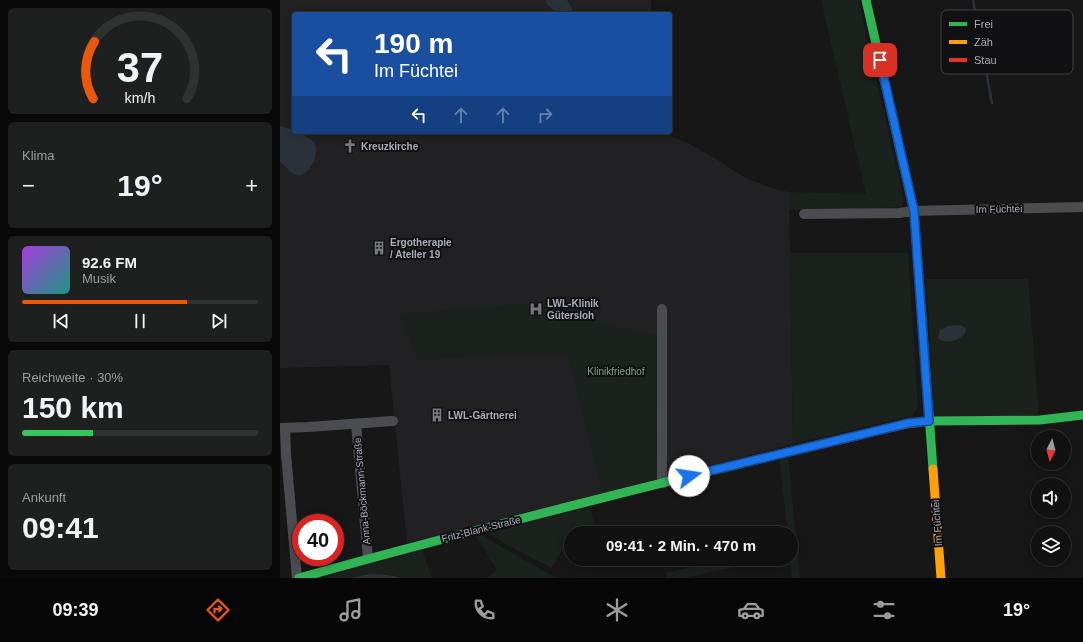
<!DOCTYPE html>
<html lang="de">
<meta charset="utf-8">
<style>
body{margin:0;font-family:Arial,sans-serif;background:#1e1f1f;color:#f1f3f6;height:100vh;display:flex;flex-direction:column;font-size:15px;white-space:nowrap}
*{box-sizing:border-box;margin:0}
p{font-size:13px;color:#9c9d9f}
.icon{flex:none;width:22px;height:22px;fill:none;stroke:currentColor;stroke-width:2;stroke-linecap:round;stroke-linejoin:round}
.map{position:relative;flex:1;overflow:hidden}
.side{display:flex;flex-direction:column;gap:8px;padding:8px;background:#090909;width:280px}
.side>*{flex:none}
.guide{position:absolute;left:12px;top:12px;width:380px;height:122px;border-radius:4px;box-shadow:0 2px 10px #0003,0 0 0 1px #303131;background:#1a4fa0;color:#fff;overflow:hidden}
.needle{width:26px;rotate:186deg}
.controls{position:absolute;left:751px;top:430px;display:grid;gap:8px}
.controls a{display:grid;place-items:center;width:40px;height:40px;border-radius:50%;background:#111;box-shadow:0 2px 10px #0003,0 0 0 1px #303131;font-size:20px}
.speed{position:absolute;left:12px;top:514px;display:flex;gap:8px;font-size:20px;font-weight:700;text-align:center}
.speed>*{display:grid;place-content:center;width:52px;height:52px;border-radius:50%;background:#111;box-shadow:0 2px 10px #0003,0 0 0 1px #303131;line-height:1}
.speed .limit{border:6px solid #d22;background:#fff;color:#111}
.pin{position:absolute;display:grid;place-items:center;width:34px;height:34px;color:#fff;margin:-17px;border-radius:8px;box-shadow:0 2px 6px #0006}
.me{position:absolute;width:44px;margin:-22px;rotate:76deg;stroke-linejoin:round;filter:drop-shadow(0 0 3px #0008)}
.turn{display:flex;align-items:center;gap:14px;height:84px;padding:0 16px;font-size:18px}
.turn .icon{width:52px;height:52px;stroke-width:2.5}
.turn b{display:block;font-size:28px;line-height:34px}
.lanes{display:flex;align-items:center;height:38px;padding:0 16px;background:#0003;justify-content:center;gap:20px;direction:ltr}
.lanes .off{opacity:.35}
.big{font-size:30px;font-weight:700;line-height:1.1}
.side .tile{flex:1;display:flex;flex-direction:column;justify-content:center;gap:6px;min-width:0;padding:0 14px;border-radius:6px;background:#1e1f1f}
.side .dial{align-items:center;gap:0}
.dial svg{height:104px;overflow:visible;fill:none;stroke:#303131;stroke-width:7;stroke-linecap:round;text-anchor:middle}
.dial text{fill:#f1f3f6;stroke:none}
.song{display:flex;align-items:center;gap:12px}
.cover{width:48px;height:48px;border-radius:6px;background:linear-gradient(135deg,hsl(280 70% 55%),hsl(170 70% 35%))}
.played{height:4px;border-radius:2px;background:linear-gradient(90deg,#ea580c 70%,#303131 70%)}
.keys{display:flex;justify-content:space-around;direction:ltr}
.heat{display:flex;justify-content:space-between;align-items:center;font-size:22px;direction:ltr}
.charge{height:6px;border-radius:3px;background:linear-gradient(90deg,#34c759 30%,#303131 0)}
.trip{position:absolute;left:284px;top:526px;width:234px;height:40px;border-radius:20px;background:#111;box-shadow:0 2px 10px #0003,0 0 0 1px #303131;font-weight:700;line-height:40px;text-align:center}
.dock{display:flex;height:64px;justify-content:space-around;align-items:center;background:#070707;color:#9c9d9f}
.dock .icon{width:28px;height:28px}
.dock .active{color:#ea580c}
.dock b{font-size:18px;color:#f1f3f6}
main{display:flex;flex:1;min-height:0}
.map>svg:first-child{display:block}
.built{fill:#212124}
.green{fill:#1b211c}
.water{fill:#2a3239}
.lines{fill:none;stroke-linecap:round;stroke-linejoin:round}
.stream{stroke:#2a3239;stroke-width:2.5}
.street{stroke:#4b4c50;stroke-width:10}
.fast{stroke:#30b455;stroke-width:9}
.slow{stroke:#ff9f0a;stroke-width:9}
.jam{stroke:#e5322d;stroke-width:9}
.route-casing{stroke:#114b97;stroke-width:10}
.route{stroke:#1a73e8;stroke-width:7}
.labels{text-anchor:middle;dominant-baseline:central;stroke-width:4;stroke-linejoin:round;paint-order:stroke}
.poi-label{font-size:10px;font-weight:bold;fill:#a8adb8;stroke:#111113;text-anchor:start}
.street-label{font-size:10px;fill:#a8adb8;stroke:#111113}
.park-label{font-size:10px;fill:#7fa381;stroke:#111113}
.key{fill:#111113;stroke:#3e4045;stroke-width:1}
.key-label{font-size:11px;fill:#a8adb8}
</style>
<main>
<section class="side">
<div class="tile dial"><svg viewBox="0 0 100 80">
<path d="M14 69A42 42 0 1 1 86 69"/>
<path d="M14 69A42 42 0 0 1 15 25" stroke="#ea580c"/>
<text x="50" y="56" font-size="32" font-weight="700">37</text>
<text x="50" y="72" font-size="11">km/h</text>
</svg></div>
<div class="tile"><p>Klima</p>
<div class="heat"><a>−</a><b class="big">19°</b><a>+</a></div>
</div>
<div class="tile">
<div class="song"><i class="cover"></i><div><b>92.6 FM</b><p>Musik</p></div></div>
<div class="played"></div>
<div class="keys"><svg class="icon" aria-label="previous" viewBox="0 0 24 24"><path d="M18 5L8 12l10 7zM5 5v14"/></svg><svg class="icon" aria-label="pause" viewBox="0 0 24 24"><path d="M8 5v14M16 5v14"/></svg><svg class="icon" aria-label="next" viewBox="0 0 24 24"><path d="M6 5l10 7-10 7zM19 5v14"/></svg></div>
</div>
<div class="tile"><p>Reichweite · 30%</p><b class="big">150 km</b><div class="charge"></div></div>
<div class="tile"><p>Ankunft</p><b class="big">09:41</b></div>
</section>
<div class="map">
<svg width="803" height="578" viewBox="0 0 803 578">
<rect width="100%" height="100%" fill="#171717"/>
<polygon class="built" points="0,0 371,0 371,14 14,14 14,132 381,132 410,144 434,158 464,177 494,189 509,192 513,444 127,543 109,365 0,368"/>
<g class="green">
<polygon points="541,0 578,0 624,201 622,207 537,211 509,209 509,192 586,194"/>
<polygon points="510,253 628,253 638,407 632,416 513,444"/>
<polygon points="646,279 748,279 759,415 655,417"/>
<polygon points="273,302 318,323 378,336 376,477 321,491 289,354 136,359 135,351 118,314"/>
<polygon points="508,456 520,578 512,578 510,559 511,533 508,533 499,459"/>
<polygon points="310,507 314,522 301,533 291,533 291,541 283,548 272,568 227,545 209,533"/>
<polygon points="202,535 225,549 277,578 206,578 217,570 196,536"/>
<polygon points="142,550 152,578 122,578 112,575 90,574 71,578 42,578"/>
<polygon points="446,559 490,559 405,578 387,578 386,573"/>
</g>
<g class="water">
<path d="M267,0H287L292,8L291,13C280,16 271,10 266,2Z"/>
<path d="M0,126L14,130V132C20,132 24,134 28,138C30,139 34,142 35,144C40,155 27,181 14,174C8,172 6,165 0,162Z"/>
<path d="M681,325L686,329L685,334C677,340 670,344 660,340L658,337L660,330L668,326Z"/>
<path d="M90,574C101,574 111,575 122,578H71Z"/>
</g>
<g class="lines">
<polyline class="stream" points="693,0 712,103"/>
<g class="street">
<polyline points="524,214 619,213 634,211 803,207"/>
<polyline points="382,309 382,477 383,483"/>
<polyline points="76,424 88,558"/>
<polyline points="0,428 28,427 113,421"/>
<polyline points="5,428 6,454 17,578"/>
</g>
<g class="fast">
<polyline points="586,0 634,211 653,469"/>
<polyline points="626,424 649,421 760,420 803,415"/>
<path d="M19,578C187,531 356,489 525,448"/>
</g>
<polyline class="slow" points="653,469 661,578"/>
<polyline class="jam" points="525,448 626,424"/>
</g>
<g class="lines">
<g class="route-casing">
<polyline id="route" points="409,476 629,423 649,421 634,211 600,60"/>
</g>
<use href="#route" class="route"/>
</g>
<defs>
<g id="church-bare" transform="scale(1.08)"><path d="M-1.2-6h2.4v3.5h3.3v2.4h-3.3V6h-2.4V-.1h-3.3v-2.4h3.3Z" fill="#757880" stroke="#111113" stroke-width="2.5" paint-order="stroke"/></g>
<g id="building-bare" transform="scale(1.08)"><path d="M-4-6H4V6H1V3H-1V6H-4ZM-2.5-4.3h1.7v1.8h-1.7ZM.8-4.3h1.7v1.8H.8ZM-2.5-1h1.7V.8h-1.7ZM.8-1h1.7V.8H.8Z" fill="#757880" stroke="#111113" stroke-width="2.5" paint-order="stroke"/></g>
<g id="hospital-bare" transform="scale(1.08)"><path d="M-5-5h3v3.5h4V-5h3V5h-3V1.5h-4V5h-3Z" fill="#757880" stroke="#111113" stroke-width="2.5" paint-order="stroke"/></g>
</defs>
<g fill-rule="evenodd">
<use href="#church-bare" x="70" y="146"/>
<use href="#building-bare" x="99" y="248"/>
<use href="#hospital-bare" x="256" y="309"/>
<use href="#building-bare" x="157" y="415"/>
</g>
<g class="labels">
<g class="poi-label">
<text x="81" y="146">Kreuzkirche</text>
<text x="110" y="242">Ergotherapie<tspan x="110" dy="12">/ Ateller 19</tspan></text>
<text x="267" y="303">LWL-Klinik<tspan x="267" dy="12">Gütersloh</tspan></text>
<text x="168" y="415">LWL-Gärtnerei</text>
</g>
<g class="street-label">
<text transform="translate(719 209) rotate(-1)">Im Füchtei</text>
<text transform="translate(82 491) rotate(-95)">Anna-Böckmann-Straße</text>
<text transform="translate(657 523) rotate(-94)">Im Füchtei</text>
<text transform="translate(201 529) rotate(-14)">Fritz-Blank-Straße</text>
</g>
<g class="park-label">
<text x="336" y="371">Klinikfriedhof</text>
</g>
</g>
<rect x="661" y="10" width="132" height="64" rx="6" class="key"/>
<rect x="669" y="22" width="18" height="4" fill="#30b455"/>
<rect x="669" y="40" width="18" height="4" fill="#ff9f0a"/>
<rect x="669" y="58" width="18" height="4" fill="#e5322d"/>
<g class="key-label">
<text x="694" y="28">Frei</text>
<text x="694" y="46">Zäh</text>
<text x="694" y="64">Stau</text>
</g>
</svg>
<div class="controls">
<a><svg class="needle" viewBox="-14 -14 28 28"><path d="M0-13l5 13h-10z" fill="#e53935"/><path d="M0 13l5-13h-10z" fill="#9c9d9f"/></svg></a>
<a><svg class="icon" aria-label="sound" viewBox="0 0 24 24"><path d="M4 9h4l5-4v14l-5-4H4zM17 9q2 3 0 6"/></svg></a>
<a><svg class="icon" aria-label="layers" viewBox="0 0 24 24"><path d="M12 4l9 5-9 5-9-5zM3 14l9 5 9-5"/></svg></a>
</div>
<div class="speed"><div class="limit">40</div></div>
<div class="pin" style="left:600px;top:60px;background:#d93025"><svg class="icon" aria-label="arrive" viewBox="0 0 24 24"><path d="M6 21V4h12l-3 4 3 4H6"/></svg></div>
<svg class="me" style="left:409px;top:476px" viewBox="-20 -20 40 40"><circle r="19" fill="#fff"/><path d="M0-13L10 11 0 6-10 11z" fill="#1a73e8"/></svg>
<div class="trip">09:41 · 2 Min. · 470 m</div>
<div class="guide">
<div class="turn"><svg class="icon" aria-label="left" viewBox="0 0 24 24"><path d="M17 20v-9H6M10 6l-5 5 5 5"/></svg><div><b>190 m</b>Im Füchtei</div></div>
<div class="lanes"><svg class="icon" aria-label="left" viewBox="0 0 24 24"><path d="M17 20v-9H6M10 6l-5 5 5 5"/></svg><svg class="icon off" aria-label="ahead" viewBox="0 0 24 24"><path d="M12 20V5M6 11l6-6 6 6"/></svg><svg class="icon off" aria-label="ahead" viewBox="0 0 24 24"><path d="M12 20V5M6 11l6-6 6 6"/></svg><svg class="icon off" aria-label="right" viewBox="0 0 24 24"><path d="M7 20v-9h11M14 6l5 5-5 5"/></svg></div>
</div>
</div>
</main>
<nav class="dock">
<b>09:39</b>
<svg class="icon active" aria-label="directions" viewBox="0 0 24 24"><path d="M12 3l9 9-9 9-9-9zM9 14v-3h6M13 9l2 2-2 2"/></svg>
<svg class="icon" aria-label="music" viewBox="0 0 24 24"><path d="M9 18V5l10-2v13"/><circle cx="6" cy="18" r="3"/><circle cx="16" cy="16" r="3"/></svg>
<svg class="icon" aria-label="phone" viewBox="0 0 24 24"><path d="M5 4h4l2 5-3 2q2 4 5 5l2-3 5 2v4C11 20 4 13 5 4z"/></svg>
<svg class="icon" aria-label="climate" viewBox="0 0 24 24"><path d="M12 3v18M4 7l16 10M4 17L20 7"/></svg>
<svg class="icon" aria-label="car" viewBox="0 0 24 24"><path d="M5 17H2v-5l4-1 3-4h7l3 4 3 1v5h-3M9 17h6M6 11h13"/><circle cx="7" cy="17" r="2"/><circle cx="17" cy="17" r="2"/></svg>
<svg class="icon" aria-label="filters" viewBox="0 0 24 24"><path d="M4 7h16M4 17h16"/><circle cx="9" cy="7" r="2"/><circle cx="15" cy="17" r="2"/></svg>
<b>19°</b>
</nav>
